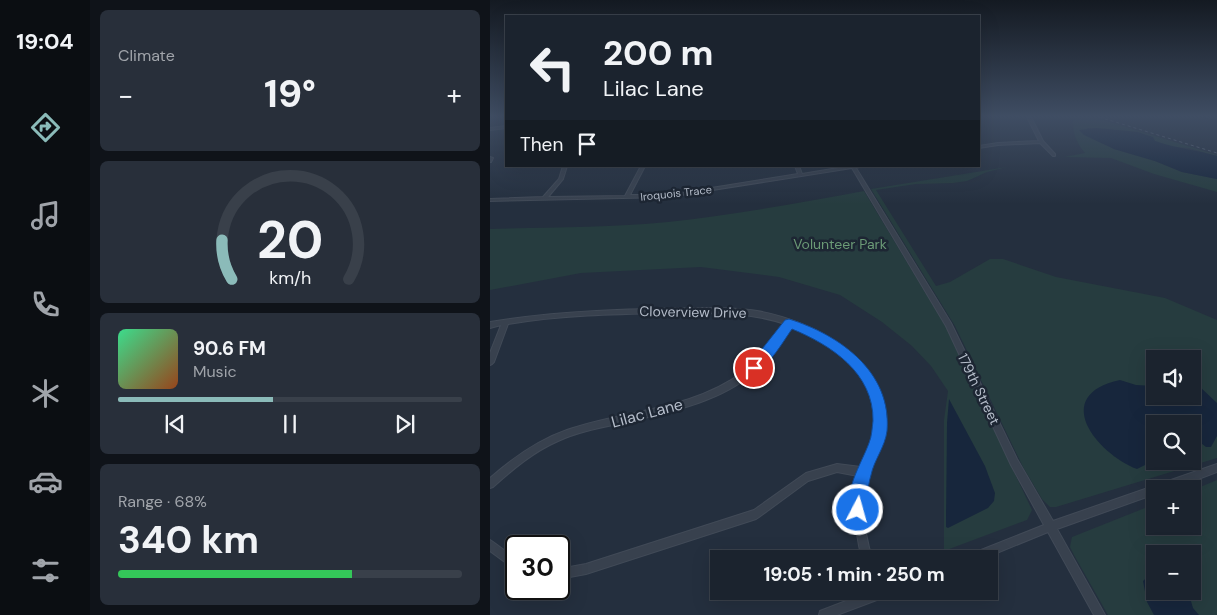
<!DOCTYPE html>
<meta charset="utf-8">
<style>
body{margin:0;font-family:"DM Sans",sans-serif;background:#282f3a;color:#f1f3f6;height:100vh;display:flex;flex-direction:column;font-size:19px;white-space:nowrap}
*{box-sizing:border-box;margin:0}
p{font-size:16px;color:#a0a4aa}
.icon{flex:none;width:28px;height:28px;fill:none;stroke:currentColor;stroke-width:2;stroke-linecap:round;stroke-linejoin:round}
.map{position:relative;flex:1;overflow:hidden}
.details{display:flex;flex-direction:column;gap:10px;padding:10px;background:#0f1319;width:400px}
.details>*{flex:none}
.banner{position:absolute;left:15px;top:15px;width:475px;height:152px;border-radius:0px;box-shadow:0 5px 20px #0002,0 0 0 1px #39404a;background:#1b232e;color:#f1f3f6;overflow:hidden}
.fabs{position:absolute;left:656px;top:350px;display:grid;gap:10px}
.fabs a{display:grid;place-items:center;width:55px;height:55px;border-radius:0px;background:#1b232e;box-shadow:0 5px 20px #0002,0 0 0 1px #39404a;font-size:25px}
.speed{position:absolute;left:15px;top:535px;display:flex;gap:10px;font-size:25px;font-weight:700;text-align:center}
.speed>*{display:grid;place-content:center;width:65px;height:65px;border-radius:50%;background:#1b232e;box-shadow:0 5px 20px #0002,0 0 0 1px #39404a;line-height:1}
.speed .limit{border:2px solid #111;border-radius:8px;background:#fff;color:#111}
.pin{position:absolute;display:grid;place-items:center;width:42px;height:42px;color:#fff;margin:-21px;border:2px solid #fff;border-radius:50%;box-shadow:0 1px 5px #0007}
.me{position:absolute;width:55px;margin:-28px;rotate:6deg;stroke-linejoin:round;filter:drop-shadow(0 0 4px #0008)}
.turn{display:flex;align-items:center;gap:18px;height:105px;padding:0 15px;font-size:22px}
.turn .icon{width:65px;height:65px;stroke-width:2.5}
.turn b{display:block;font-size:35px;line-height:42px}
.then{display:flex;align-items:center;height:48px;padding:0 15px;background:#0003;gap:10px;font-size:19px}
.big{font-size:38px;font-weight:700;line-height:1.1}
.details .tile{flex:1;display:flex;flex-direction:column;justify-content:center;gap:8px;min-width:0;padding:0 18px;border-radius:8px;background:#282f3a}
.details .dial{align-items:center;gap:0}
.dial svg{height:130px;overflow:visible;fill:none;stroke:#39404a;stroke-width:7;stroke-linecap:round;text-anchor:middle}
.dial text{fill:#f1f3f6;stroke:none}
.song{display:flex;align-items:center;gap:15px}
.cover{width:60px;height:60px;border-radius:8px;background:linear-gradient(135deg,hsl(150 70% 55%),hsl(20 70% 35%))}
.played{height:5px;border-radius:2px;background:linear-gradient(90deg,#8bbbb9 45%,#39404a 45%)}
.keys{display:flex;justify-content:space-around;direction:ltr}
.heat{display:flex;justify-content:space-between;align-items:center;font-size:28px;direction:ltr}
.charge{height:8px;border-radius:4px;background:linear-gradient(90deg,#34c759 68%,#39404a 0)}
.trip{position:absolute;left:220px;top:550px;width:288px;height:50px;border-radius:0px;background:#1b232e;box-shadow:0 5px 20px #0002,0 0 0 1px #39404a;font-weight:700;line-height:50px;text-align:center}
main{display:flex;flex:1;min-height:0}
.tabs{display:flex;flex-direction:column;width:90px;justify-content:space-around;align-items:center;background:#0b0e12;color:#a0a4aa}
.tabs .icon{width:35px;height:35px}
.tabs .current{color:#8bbbb9}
.tabs b{font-size:22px;color:#f1f3f6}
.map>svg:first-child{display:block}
.green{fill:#263c3f;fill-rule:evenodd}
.water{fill:#17263c}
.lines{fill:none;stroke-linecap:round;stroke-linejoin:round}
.stream{stroke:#17263c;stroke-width:1}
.street-casing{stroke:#414a57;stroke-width:2}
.street{fill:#38414e;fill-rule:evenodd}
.rail{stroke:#5a6575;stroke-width:1;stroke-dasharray:3 3;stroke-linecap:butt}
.route{fill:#1a73e8;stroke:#114b97}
.labels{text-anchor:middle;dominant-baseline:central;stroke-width:5;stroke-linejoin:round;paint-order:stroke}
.far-street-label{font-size:11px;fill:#b4bcc9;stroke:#1d2633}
.park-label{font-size:14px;fill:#6b9a76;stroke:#1d2633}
.street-label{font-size:14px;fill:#b4bcc9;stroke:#1d2633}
.near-street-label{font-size:16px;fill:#b4bcc9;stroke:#1d2633}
</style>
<main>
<nav class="tabs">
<b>19:04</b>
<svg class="icon current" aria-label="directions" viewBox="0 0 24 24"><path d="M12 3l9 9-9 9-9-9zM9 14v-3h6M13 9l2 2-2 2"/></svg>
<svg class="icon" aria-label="music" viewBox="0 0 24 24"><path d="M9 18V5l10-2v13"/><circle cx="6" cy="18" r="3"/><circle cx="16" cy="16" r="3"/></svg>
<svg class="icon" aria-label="phone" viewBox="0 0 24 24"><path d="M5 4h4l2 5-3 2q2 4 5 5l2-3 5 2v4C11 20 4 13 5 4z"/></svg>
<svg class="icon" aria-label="climate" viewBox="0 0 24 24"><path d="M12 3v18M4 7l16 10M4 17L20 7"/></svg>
<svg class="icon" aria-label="car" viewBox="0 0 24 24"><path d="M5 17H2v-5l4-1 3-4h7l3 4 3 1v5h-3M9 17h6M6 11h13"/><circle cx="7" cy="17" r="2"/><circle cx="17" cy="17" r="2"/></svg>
<svg class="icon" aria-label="filters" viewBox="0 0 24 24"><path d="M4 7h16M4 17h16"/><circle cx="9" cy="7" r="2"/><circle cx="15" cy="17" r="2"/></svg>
</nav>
<section class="details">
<div class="tile"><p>Climate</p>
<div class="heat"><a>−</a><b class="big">19°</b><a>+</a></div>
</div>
<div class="tile dial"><svg viewBox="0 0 100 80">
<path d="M14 69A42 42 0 1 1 86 69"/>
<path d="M14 69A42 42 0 0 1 8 45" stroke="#8bbbb9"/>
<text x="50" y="56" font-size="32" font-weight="700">20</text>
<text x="50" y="72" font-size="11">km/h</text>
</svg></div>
<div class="tile">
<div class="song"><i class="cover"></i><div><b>90.6 FM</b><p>Music</p></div></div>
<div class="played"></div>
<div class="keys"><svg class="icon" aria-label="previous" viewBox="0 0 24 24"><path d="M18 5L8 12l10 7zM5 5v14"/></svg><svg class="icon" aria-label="pause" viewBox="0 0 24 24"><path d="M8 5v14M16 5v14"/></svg><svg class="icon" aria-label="next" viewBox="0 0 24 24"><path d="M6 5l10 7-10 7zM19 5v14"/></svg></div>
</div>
<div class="tile"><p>Range · 68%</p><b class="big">340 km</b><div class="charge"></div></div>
</section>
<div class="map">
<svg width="727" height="615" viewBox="0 0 727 615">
<rect width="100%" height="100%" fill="#242f3e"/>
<g class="green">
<path d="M583,117H603L727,155V156L699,148L682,147L665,141L648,132L596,128L624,149L665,161L692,172L727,179V192L664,174L621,158L574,157L595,153C585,141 583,133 583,117Z"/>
<path d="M517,167L497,172L477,181L463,183L426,184L386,190L446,286L460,282L500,259H513L566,277L675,298L727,320V458L566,507H560L552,499L533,467L465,326L381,189ZM665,359H702V396H665ZM665,424H702V461H665Z"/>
<path d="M374,191L456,327L542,510L537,520L454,551V420L458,391L441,366L422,346L392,322L350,295L289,277L211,267L91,273L0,290V229C59,227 119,228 178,222C244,215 309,203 374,191Z"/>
<path d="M727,480V615H618L584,555L580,547L582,537L665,504V526H702L703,490ZM665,554H702V591H665Z"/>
</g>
<g class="water">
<path d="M606,128L648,132L663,137L665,141C685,148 706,150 727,156V179L692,172L665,161L624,149L594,135L589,130Z"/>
<path d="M630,380L646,385L665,386V396H702L703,384L709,386L727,403V436L721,447H716L707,440L703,443V452L702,424H665V460L647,469C606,453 560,395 630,380Z"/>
<polygon points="459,399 495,466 505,493 504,501 498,508 458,528 456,527 456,519 457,423"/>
<polygon points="665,574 665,591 698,591 703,608 709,615 664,615 657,602 653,581 659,575"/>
</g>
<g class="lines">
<polyline class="stream" points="710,117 727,121"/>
<g class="street-casing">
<g id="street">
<polygon points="537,117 541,117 553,141 565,154 565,156 563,156 550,143 508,145 489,148 489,146 508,143 549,141"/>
<polygon points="16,126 16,128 0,130 0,128"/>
<polygon points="0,157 3,158 1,162 0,162"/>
<polygon points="73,166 77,166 73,179 58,197 135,196 151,166 155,166 140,195 178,195 308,174 305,166 309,166 312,174 360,166 372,166 366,168 461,323 527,459 563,521 727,464 727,472 682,489 665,489 665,494 567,529 615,615 604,615 558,532 492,559 474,559 476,556 554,525 521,465 456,326 362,168 178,197 0,201 0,199 53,197 69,179"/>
<path d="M214,308C231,308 249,308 267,311C325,321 400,361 394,430C393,445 384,455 379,469C368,497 374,530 382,559H372C365,531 362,504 368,476L347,472L318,481L269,517L266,519L96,574L69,579V569L96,564L264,510L316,473L347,464L371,467C375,457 383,447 385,436C396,380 346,343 301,325C290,342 278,359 263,373C230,402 179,412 137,422C114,427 89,431 68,441C43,452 23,469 3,487L0,488V478C23,458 48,440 77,430C135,410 202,410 253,372C270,360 283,341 295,324C257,311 218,313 178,313C125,314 71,315 18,324L4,362L2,364L0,365V353L11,325L0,328V322C72,310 141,309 214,308Z"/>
<polygon points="0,540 3,542 26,559 26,570 23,568 0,551"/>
<polygon points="382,591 401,591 400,595 347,615 329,615 330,611"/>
</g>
</g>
<use href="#street" class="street"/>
<polyline class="rail" points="609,117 727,153"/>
</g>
<linearGradient id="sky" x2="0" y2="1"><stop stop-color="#141a22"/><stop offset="0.57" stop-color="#3f4d63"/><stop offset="1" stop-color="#3f4d63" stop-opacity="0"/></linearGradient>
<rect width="727" height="204" fill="url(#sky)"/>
<path class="route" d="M299,319C350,335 402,372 397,431C395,447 384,460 381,475C377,487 378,505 374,516L368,518L362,516C352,492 371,465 379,443C382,436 382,428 383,421C384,373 341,345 302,329C294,340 273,377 259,372L257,368L295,320Z"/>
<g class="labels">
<g class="far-street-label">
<text transform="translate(186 193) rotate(-6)">Iroquois Trace</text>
</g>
<g class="park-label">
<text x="350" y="244">Volunteer Park</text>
</g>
<g class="street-label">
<text transform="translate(203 312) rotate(1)">Cloverview Drive</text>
<text transform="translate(489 389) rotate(64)">179th Street</text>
</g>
<g class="near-street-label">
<text transform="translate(157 413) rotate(-15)">Lilac Lane</text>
</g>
</g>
</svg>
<div class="fabs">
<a><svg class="icon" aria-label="sound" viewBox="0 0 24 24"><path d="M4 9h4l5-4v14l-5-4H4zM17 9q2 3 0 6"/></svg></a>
<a><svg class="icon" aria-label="search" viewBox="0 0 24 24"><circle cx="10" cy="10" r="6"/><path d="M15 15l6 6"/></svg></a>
<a>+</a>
<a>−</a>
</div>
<div class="speed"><div class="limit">30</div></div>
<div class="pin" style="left:264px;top:368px;background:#d93025"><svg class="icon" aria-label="arrive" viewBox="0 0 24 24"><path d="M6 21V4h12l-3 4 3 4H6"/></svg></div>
<svg class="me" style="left:368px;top:510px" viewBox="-20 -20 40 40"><circle r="17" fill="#1a73e8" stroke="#fff" stroke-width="3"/><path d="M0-11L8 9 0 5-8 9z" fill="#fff"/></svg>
<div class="trip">19:05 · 1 min · 250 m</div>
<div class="banner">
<div class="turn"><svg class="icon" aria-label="left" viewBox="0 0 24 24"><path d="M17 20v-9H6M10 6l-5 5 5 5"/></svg><div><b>200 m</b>Lilac Lane</div></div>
<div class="then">Then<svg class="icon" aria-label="arrive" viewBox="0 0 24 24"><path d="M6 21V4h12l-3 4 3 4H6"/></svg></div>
</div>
</div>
</main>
